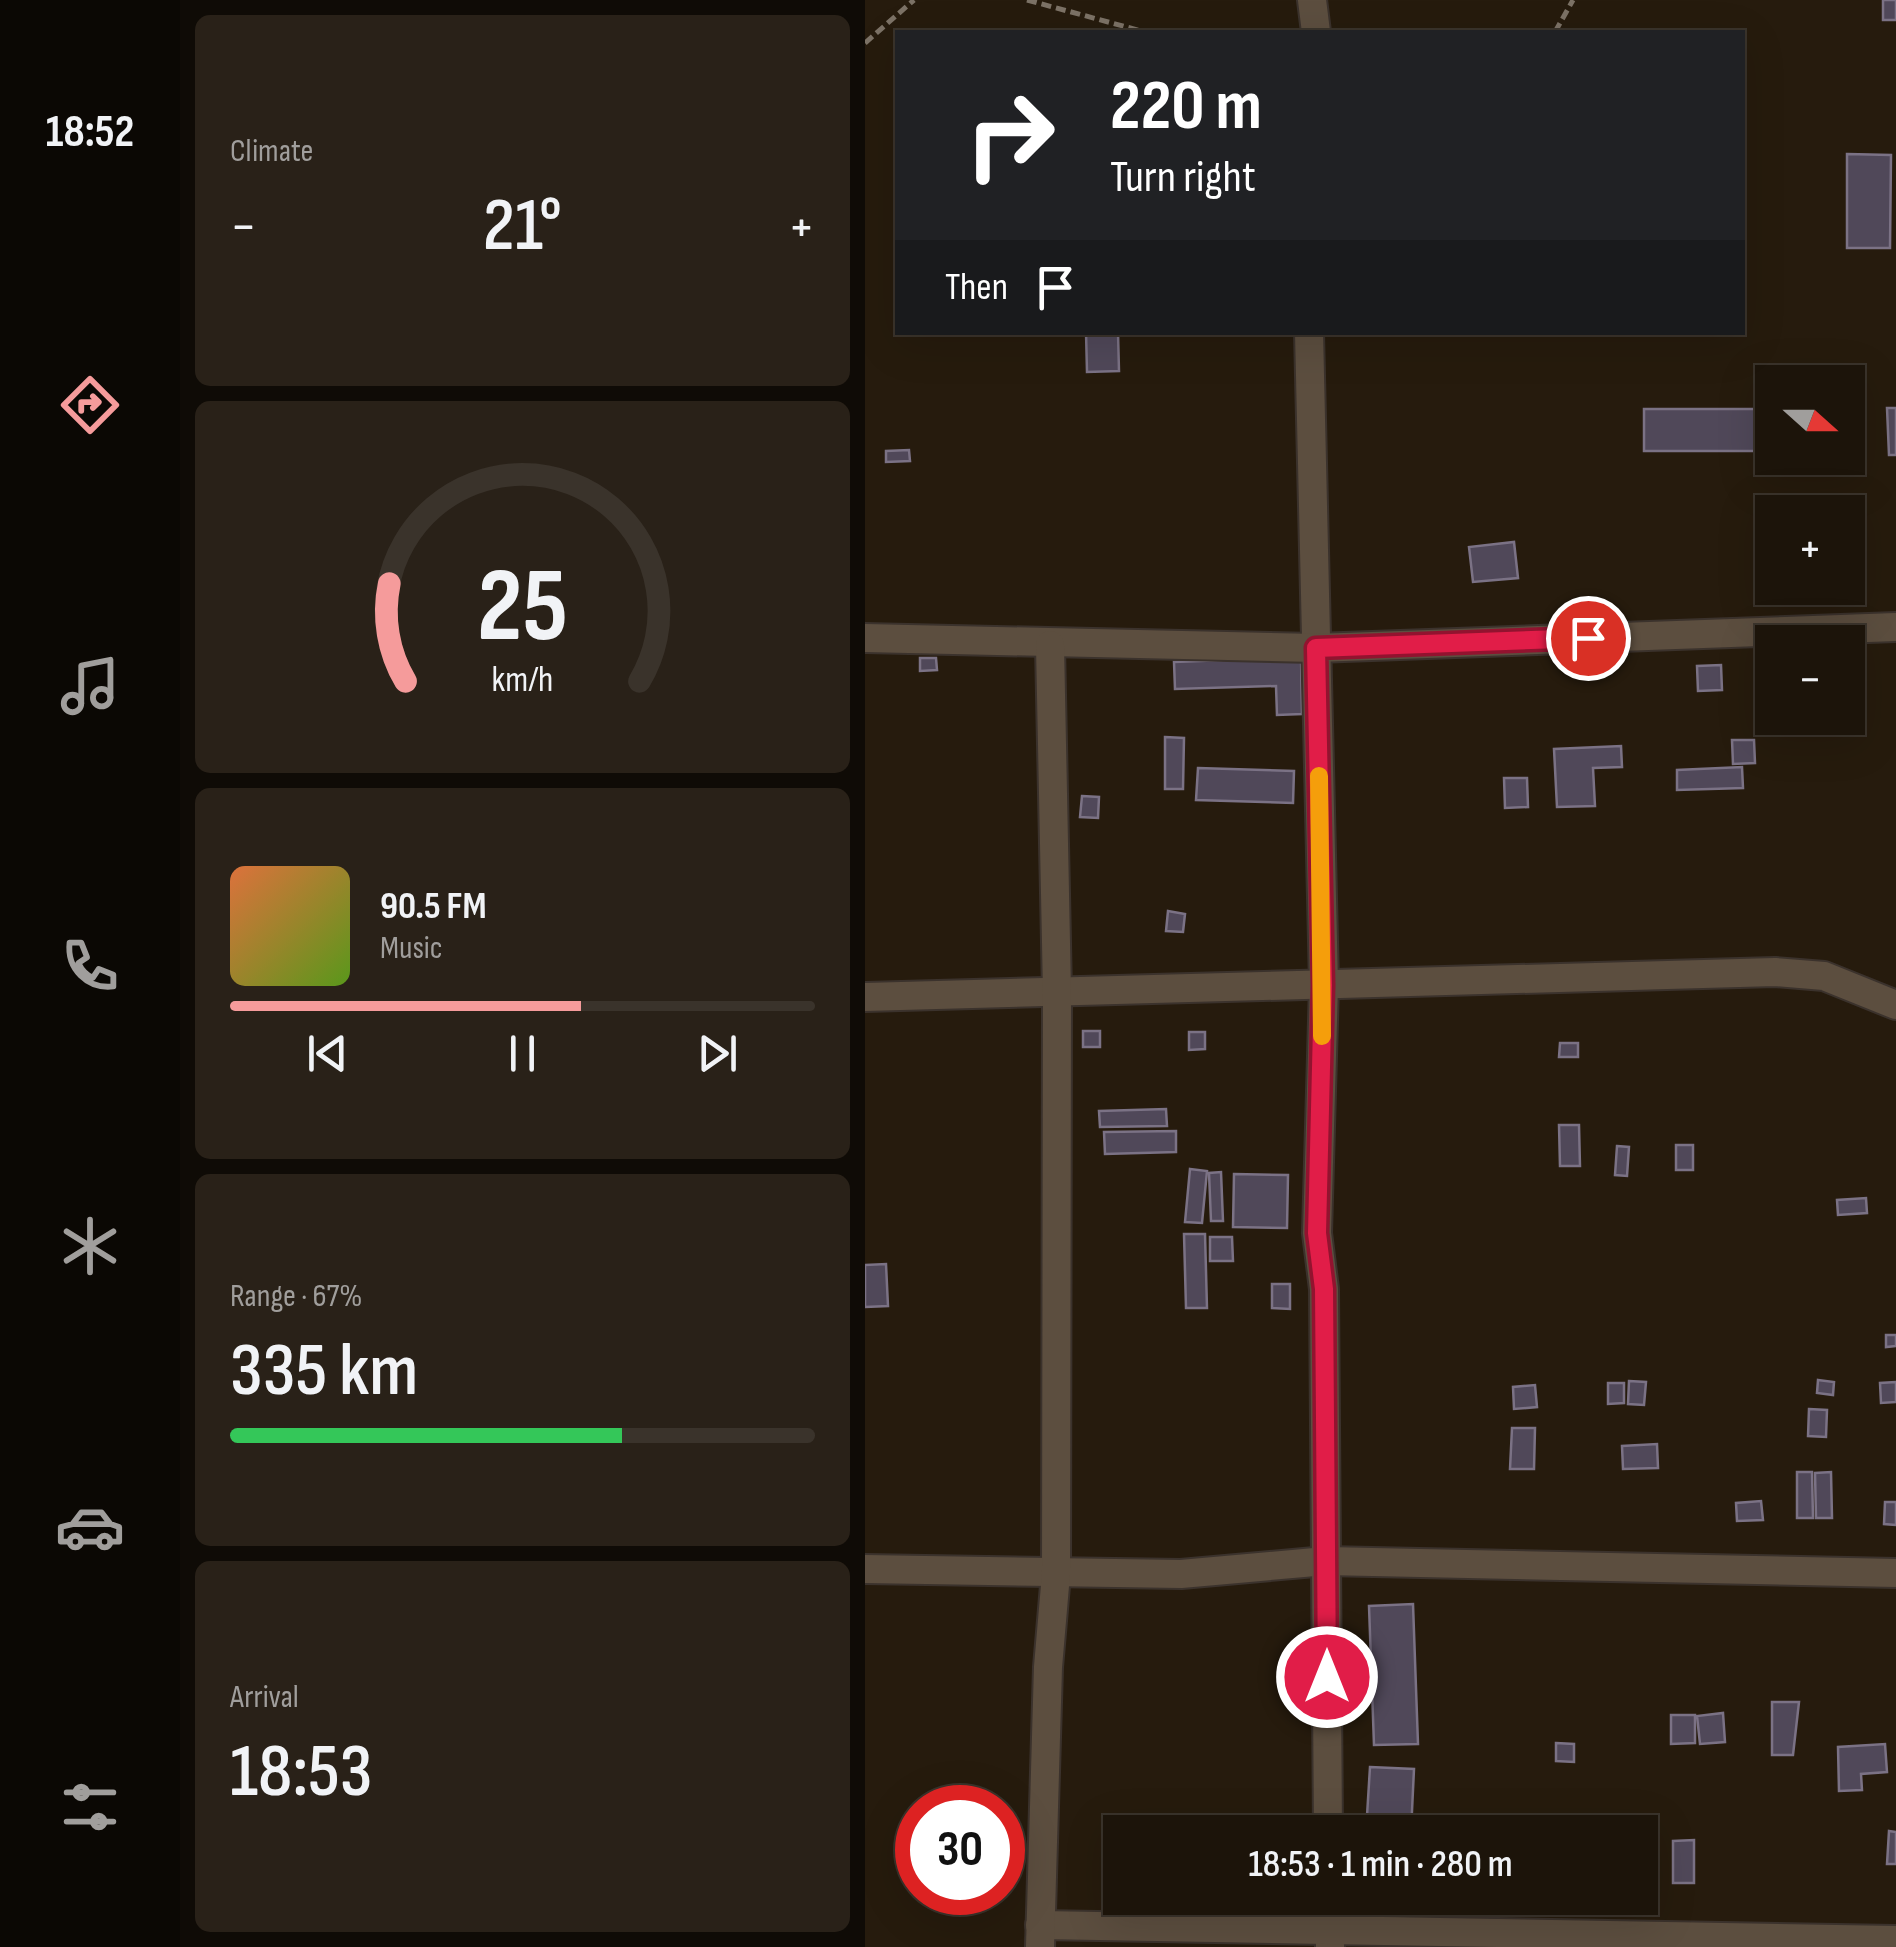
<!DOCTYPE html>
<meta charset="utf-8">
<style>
body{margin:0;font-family:"Sofia Sans Condensed",sans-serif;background:#292118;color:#f1f3f6;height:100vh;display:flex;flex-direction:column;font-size:38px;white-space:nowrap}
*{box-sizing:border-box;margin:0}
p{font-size:32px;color:#a09e9c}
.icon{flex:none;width:55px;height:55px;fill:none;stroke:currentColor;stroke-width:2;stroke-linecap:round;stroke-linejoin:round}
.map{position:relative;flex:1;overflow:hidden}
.details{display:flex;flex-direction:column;gap:15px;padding:15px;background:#0f0b06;width:685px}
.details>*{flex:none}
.top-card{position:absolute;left:30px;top:30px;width:850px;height:305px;border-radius:0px;box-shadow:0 10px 40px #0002,0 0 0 2px #3a332b;background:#202124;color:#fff;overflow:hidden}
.needle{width:65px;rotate:111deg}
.buttons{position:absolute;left:890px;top:365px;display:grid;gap:20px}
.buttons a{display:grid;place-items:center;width:110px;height:110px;border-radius:0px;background:#1c140a;box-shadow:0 10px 40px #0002,0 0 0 2px #3a332b;font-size:50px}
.speed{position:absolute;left:30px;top:1785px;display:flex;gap:20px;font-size:50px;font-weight:700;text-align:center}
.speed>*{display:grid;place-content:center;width:130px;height:130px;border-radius:50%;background:#1c140a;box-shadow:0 10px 40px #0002,0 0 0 2px #3a332b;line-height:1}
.speed .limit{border:15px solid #d22;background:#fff;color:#111}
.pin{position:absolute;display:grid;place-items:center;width:85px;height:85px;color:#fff;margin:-42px;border:5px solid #fff;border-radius:50%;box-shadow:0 2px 10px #0007}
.me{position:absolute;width:110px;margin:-55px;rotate:0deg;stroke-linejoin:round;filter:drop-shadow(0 0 8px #0008)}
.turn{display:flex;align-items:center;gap:35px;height:210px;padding:0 50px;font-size:45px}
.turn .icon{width:130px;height:130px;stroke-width:2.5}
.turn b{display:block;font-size:70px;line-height:85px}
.then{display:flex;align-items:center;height:95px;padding:0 50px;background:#0003;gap:20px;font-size:38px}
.big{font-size:75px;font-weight:600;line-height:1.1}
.details .card{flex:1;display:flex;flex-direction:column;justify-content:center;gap:15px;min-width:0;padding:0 35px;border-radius:15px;background:#292118}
.details .dial{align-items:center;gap:0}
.dial svg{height:260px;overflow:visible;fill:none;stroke:#3a332b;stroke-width:7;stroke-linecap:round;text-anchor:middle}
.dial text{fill:#f1f3f6;stroke:none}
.song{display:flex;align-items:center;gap:30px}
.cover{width:120px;height:120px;border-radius:15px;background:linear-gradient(135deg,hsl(20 70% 55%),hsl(90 70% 35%))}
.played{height:10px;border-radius:5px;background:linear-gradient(90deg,#f59b9b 60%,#3a332b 60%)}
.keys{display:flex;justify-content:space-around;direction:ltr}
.heat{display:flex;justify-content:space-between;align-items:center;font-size:55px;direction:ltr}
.charge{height:15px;border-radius:8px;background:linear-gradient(90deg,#34c759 67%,#3a332b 0)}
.trip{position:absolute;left:238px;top:1815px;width:555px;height:100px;border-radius:0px;background:#1c140a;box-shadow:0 10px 40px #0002,0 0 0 2px #3a332b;font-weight:600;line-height:100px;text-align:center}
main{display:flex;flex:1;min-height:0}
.tab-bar{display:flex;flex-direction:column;width:180px;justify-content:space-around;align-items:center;background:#0b0804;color:#a09e9c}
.tab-bar .icon{width:70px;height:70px}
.tab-bar .active{color:#f59b9b}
.tab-bar b{font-size:45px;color:#f1f3f6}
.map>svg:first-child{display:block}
.building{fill:#504859;stroke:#7b7285;stroke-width:2.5}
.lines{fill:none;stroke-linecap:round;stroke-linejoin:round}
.minor-casing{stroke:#3b322c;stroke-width:32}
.path{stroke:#7c7266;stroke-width:5;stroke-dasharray:10 5;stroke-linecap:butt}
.minor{stroke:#5c4e3f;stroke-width:28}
.route-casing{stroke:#92132f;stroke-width:25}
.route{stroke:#e11d48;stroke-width:18}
.slow{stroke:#f59e0b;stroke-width:18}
</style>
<main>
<nav class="tab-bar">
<b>18:52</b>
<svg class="icon active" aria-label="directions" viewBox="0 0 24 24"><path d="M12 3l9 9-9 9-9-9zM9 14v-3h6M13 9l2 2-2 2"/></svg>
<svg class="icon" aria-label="music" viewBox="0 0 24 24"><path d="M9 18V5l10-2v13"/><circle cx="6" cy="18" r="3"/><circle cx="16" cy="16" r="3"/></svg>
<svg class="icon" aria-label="phone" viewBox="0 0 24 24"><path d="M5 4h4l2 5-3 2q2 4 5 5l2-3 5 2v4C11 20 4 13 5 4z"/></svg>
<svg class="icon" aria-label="climate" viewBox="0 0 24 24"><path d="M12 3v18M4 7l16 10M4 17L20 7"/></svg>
<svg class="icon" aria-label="car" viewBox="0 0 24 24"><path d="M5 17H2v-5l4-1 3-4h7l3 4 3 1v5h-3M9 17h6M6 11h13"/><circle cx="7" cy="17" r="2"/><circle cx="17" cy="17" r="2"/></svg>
<svg class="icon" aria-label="filters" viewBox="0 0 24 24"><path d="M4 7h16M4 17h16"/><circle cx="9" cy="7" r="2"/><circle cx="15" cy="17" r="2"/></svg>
</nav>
<section class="details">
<div class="card"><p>Climate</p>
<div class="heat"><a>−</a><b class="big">21°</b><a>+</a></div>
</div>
<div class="card dial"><svg viewBox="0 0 100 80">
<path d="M14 69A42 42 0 1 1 86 69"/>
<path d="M14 69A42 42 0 0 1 9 39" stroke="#f59b9b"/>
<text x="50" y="56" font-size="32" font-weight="700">25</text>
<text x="50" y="72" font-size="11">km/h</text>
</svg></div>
<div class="card">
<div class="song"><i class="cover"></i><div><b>90.5 FM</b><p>Music</p></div></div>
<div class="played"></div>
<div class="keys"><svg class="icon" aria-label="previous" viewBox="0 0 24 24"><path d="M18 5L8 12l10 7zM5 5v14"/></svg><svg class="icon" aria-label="pause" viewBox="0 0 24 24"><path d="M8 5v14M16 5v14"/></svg><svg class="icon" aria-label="next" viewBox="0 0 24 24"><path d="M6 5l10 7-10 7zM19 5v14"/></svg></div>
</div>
<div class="card"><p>Range · 67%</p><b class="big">335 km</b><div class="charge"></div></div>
<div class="card"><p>Arrival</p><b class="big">18:53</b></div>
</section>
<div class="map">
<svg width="1031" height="1947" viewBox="0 0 1031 1947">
<rect width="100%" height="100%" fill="#261b0d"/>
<g class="building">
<rect x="1018" y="0" width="13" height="20"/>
<polygon points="982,154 1026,155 1025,248 982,248"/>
<polygon points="221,332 253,332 254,371 222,372"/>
<polygon points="1022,408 1031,408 1031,455 1024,455"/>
<rect x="779" y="409" width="129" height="42"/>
<polygon points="44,450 45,461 21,462 21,451"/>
<polygon points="649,542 653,578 608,582 604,547"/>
<polygon points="436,657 437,714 412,715 411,686 310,689 309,662"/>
<polygon points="55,658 71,658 72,670 55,671"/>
<polygon points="856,665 857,690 833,691 832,666"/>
<polygon points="993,665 994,690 982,690 982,666"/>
<polygon points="300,737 319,738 318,789 300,789"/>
<polygon points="867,740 889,740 890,763 868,764"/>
<polygon points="756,746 757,767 728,768 730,806 692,807 689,749"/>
<polygon points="877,767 878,788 812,790 812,770"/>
<polygon points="333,768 429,771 428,803 331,800"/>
<polygon points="639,778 662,778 663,807 640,808"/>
<polygon points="217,796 234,797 233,818 215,817"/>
<polygon points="303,911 320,914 318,932 301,931"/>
<rect x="218" y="1031" width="17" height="16"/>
<polygon points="324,1032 340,1032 340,1049 324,1050"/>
<polygon points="695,1043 713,1043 713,1057 694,1057"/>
<polygon points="301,1109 302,1126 235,1127 234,1111"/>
<polygon points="694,1125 714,1125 715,1166 695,1166"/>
<polygon points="311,1131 311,1152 240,1154 239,1132"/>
<rect x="811" y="1145" width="17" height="25"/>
<polygon points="752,1146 764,1147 762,1176 750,1175"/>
<polygon points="325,1169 342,1171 337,1223 320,1222"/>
<polygon points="356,1172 358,1221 346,1221 344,1173"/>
<polygon points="369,1174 423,1175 422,1228 368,1227"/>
<polygon points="1001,1198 1002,1213 973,1215 972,1200"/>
<polygon points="319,1234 340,1234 342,1308 321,1308"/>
<polygon points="345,1237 367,1237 368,1261 345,1261"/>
<polygon points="21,1264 23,1306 0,1307 0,1265"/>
<polygon points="407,1284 425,1284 425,1309 407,1308"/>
<polygon points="1021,1335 1031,1335 1031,1346 1021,1347"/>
<polygon points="953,1380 969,1382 968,1395 952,1393"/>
<polygon points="764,1381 781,1382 779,1405 763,1404"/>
<polygon points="1031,1382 1031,1402 1016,1403 1015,1383"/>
<polygon points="743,1383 759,1383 759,1403 743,1404"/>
<polygon points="670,1385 672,1407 649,1409 648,1387"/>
<polygon points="944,1409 962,1410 961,1437 943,1436"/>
<polygon points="647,1428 670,1428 669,1469 645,1469"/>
<polygon points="792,1444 793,1468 758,1469 757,1446"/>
<polygon points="932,1472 947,1472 948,1518 932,1518"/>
<polygon points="966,1472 967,1518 951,1518 950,1473"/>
<polygon points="896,1501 898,1520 872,1521 871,1503"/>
<polygon points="1020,1502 1031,1502 1031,1525 1019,1524"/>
<polygon points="548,1604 553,1744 509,1745 504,1606"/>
<polygon points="907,1702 934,1702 928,1755 907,1755"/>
<polygon points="858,1713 860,1742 835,1744 832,1716"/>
<polygon points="806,1715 830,1715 830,1743 806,1744"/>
<polygon points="691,1743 709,1744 709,1762 691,1761"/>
<polygon points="1020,1744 1022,1772 996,1774 997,1790 974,1791 973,1747"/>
<polygon points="505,1767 549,1769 546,1832 501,1832"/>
<polygon points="1024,1831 1031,1832 1031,1864 1022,1864"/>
<polygon points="829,1840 829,1883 808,1883 808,1841"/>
</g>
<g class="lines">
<g class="minor-casing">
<g id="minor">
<polyline points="447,0 451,32"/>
<polyline points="444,332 459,985 452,1233 459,1289 463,1832"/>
<polyline points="0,638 451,648 1031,627"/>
<polyline points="0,997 910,972 959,976 1031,1005"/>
<polyline points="0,1569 316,1574 461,1561 1031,1573"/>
<polyline points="464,1898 465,1946"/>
<polyline points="175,1925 1031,1940"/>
<polyline points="175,1947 183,1667 191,1574 192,992 185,645"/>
</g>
</g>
<g class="path">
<polyline points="162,0 280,32"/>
<polyline points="690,32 708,0"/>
<polyline points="0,43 49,0"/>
</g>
<use href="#minor" class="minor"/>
</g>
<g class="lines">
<g class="route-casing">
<polyline id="route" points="462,1677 459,1289 452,1233 458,985 451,648 723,638"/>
</g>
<use href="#route" class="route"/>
<polyline class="slow" points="454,776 457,1036"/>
</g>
</svg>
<div class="buttons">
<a><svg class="needle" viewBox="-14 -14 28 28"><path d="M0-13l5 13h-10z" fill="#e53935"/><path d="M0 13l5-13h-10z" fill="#a09e9c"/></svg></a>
<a>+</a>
<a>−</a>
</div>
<div class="speed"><div class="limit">30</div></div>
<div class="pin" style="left:723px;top:638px;background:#d93025"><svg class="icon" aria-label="arrive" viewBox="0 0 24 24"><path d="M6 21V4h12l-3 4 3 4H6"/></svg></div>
<svg class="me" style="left:462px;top:1677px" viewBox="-20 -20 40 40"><circle r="17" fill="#e11d48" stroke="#fff" stroke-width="3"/><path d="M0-11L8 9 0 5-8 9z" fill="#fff"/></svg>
<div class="trip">18:53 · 1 min · 280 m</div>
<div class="top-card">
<div class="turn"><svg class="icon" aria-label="right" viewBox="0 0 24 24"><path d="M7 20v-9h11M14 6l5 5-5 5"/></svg><div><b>220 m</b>Turn right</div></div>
<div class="then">Then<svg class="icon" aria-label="arrive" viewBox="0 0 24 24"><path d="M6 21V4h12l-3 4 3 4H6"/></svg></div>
</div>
</div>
</main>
